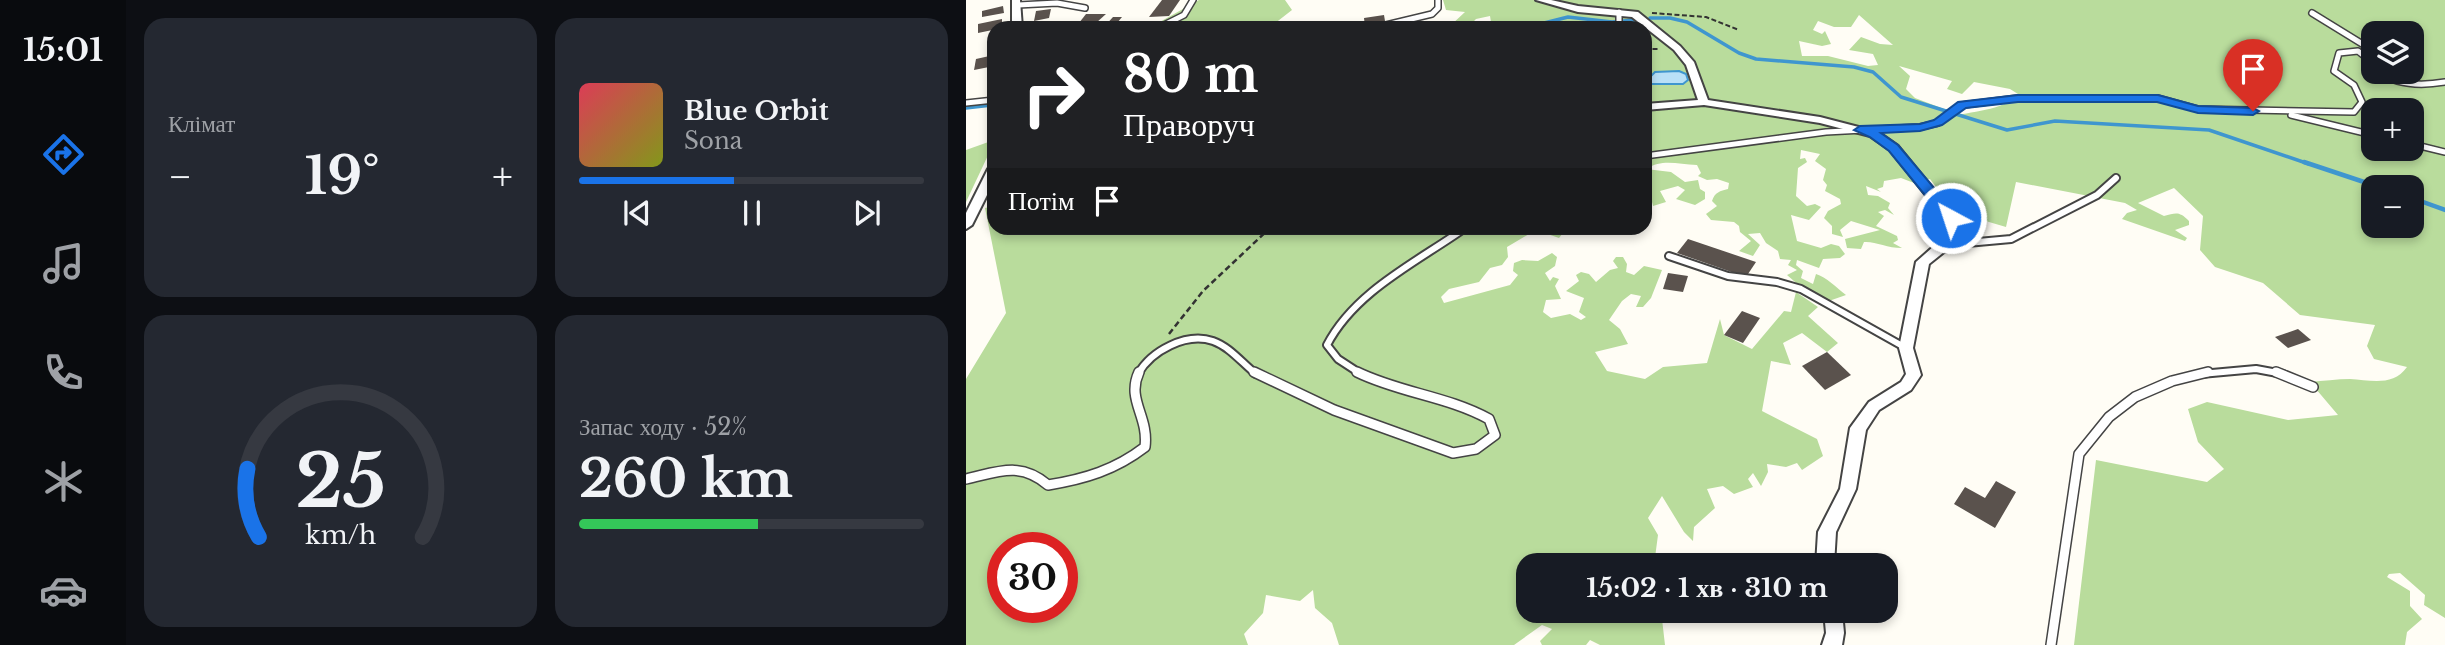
<!DOCTYPE html>
<html lang="uk">
<meta charset="utf-8">
<style>
body{margin:0;font-family:"Libre Baskerville",serif;background:#242831;color:#f1f3f6;height:100vh;display:flex;flex-direction:column;font-size:26px;white-space:nowrap}
*{box-sizing:border-box;margin:0}
p{font-size:23px;color:#9ea1a6}
.icon{flex:none;width:38px;height:38px;fill:none;stroke:currentColor;stroke-width:2;stroke-linecap:round;stroke-linejoin:round}
.map{position:relative;flex:1;overflow:hidden}
.drawer{display:flex;flex-direction:column;gap:18px;padding:18px;background:#0d0f14;width:840px}
.drawer>*{flex:none}
.hud{position:absolute;left:21px;top:21px;width:665px;height:214px;border-radius:21px;box-shadow:0 4px 10px #0003;background:#202124;color:#fff;overflow:hidden}
.fabs{position:absolute;left:1395px;top:21px;display:grid;gap:14px}
.fabs a{display:grid;place-items:center;width:63px;height:63px;border-radius:14px;background:#171b24;box-shadow:0 4px 10px #0003;font-size:35px}
.speed{position:absolute;left:21px;top:532px;display:flex;gap:14px;font-size:35px;font-weight:700;text-align:center}
.speed>*{display:grid;place-content:center;width:91px;height:91px;border-radius:50%;background:#171b24;box-shadow:0 4px 10px #0003;line-height:1}
.speed .limit{border:10px solid #d22;background:#fff;color:#111}
.pin{position:absolute;display:grid;place-items:center;width:60px;height:60px;color:#fff;margin:-72px -30px;border-radius:50% 50% 50% 0;rotate:-45deg;box-shadow:0 0 7px #0007}
.pin .icon{rotate:45deg}
.me{position:absolute;width:77px;margin:-38px;rotate:320deg;stroke-linejoin:round;filter:drop-shadow(0 0 5px #0008)}
.turn{display:flex;align-items:center;gap:24px;height:147px;padding:0 21px;font-size:32px}
.turn .icon{width:91px;height:91px;stroke-width:2.5}
.turn b{display:block;font-size:49px;line-height:60px}
.then{display:flex;align-items:center;height:66px;padding:0 21px;background:#0003;gap:14px;font-size:26px}
.big{font-size:52px;font-weight:700;line-height:1.1}
.drawer .card{flex:1;display:flex;flex-direction:column;justify-content:center;gap:10px;min-width:0;padding:0 24px;border-radius:21px;background:#242831}
.drawer .dial{align-items:center;gap:0}
.dial svg{height:182px;overflow:visible;fill:none;stroke:#363941;stroke-width:7;stroke-linecap:round;text-anchor:middle}
.dial text{fill:#f1f3f6;stroke:none}
.song{display:flex;align-items:center;gap:21px}
.cover{width:84px;height:84px;border-radius:10px;background:linear-gradient(135deg,hsl(350 70% 55%),hsl(70 70% 35%))}
.played{height:7px;border-radius:4px;background:linear-gradient(90deg,#1a73e8 45%,#363941 45%)}
.keys{display:flex;justify-content:space-around;direction:ltr}
.heat{display:flex;justify-content:space-between;align-items:center;font-size:38px;direction:ltr}
.charge{height:10px;border-radius:5px;background:linear-gradient(90deg,#34c759 52%,#363941 0)}
.drawer .tiles{flex:1;display:grid;gap:18px;grid-template-columns:repeat(2,1fr)}
.trip{position:absolute;left:550px;top:553px;width:382px;height:70px;border-radius:21px;background:#171b24;box-shadow:0 4px 10px #0003;font-weight:700;line-height:70px;text-align:center}
main{display:flex;flex:1;min-height:0}
.dock{display:flex;flex-direction:column;width:126px;justify-content:space-around;align-items:center;background:#090b0e;color:#9ea1a6}
.dock .icon{width:49px;height:49px}
.dock .selected{color:#1a73e8}
.dock b{font-size:32px;color:#f1f3f6}
.map>svg:first-child{display:block}
.forest{fill:#b9dc9c;fill-rule:evenodd}
.water{fill:#b9e0f7;stroke:#3f96cf;stroke-width:2}
.lines{fill:none;stroke-linecap:round;stroke-linejoin:round}
.stream-far1{stroke:#3f96cf;stroke-width:3.5}
.stream{stroke:#3f96cf;stroke-width:4.5}
.building{fill:#5a524d}
.service-far2-casing{stroke:#444;stroke-width:8}
.service-far1-casing{stroke:#444;stroke-width:10}
.service-casing{stroke:#444;stroke-width:12}
.minor-casing{stroke:#444;stroke-width:4}
.path-far1{stroke:#333;stroke-width:2;stroke-dasharray:5 2.5;stroke-linecap:butt}
.path{stroke:#333;stroke-width:2.5;stroke-dasharray:6 3.5;stroke-linecap:butt}
.service-far2{stroke:#fff;stroke-width:5}
.service-far1{stroke:#fff;stroke-width:6}
.service{stroke:#fff;stroke-width:9}
.minor{fill:#fff;fill-rule:evenodd}
.route{fill:#1a73e8;stroke:#114b97;stroke-width:2}
</style>
<main>
<nav class="dock">
<b>15:01</b>
<svg class="icon selected" aria-label="directions" viewBox="0 0 24 24"><path d="M12 3l9 9-9 9-9-9zM9 14v-3h6M13 9l2 2-2 2"/></svg>
<svg class="icon" aria-label="music" viewBox="0 0 24 24"><path d="M9 18V5l10-2v13"/><circle cx="6" cy="18" r="3"/><circle cx="16" cy="16" r="3"/></svg>
<svg class="icon" aria-label="phone" viewBox="0 0 24 24"><path d="M5 4h4l2 5-3 2q2 4 5 5l2-3 5 2v4C11 20 4 13 5 4z"/></svg>
<svg class="icon" aria-label="climate" viewBox="0 0 24 24"><path d="M12 3v18M4 7l16 10M4 17L20 7"/></svg>
<svg class="icon" aria-label="car" viewBox="0 0 24 24"><path d="M5 17H2v-5l4-1 3-4h7l3 4 3 1v5h-3M9 17h6M6 11h13"/><circle cx="7" cy="17" r="2"/><circle cx="17" cy="17" r="2"/></svg>
</nav>
<section class="drawer">
<div class="tiles">
<div class="card"><p>Клімат</p>
<div class="heat"><a>−</a><b class="big">19°</b><a>+</a></div>
</div>
<div class="card">
<div class="song"><i class="cover"></i><div><b>Blue Orbit</b><p>Sona</p></div></div>
<div class="played"></div>
<div class="keys"><svg class="icon" aria-label="previous" viewBox="0 0 24 24"><path d="M18 5L8 12l10 7zM5 5v14"/></svg><svg class="icon" aria-label="pause" viewBox="0 0 24 24"><path d="M8 5v14M16 5v14"/></svg><svg class="icon" aria-label="next" viewBox="0 0 24 24"><path d="M6 5l10 7-10 7zM19 5v14"/></svg></div>
</div>
<div class="card dial"><svg viewBox="0 0 100 80">
<path d="M14 69A42 42 0 1 1 86 69"/>
<path d="M14 69A42 42 0 0 1 9 39" stroke="#1a73e8"/>
<text x="50" y="56" font-size="32" font-weight="700">25</text>
<text x="50" y="72" font-size="11">km/h</text>
</svg></div>
<div class="card"><p>Запас ходу · 52%</p><b class="big">260 km</b><div class="charge"></div></div>
</div>
</section>
<div class="map">
<svg width="1479" height="645" viewBox="0 0 1479 645">
<rect width="100%" height="100%" fill="#fffdf5"/>
<g class="forest">
<polygon points="233,0 319,0 326,10 308,24 316,26 329,25 334,28 183,28"/>
<path d="M477,0H1479V618L1458,605L1459,595L1434,573L1423,574L1421,577L1444,591V606L1456,619L1441,632L1439,645H1108L1130,460L1241,482L1258,469L1232,442L1222,409L1241,402L1322,420L1372,415L1344,382C1357,381 1371,379 1384,379C1404,380 1427,387 1441,367L1408,359L1401,346L1409,325L1334,315L1297,283L1249,267L1234,250L1237,216L1208,188L1172,203L1198,216C1210,213 1213,211 1223,221V225L1209,230L1221,238L1219,241L1156,219L1161,213L1171,210L1159,203L1050,182L1040,227L989,212L964,179L948,183L935,178L918,181L917,187L911,189L915,192L900,186L902,195L912,196L924,203L922,208L928,215L919,210L912,212L918,216L910,226L931,236L932,240L927,243L936,248C921,248 909,241 898,242L895,249L881,248L879,239L914,230L885,221L874,230L877,237L866,234V226L858,218L862,211L875,204L874,199L859,191L861,185L857,180L860,169L849,161L854,154L835,150L834,159L839,158L841,162L832,168L830,196L841,206L849,204L855,207L843,220L825,215L831,241L855,248L865,244L873,246L879,254L874,258L857,259L853,268L831,260L830,265L837,271L835,278L847,284L850,274C860,277 871,288 880,295L860,302L836,288L821,275L831,270L822,265L825,260L814,259L812,251L800,243L794,233L782,234L794,245L787,256L773,251L785,241L774,232L773,226L768,222L745,220L740,214L751,206L746,201C749,192 754,191 762,189L763,183L751,179L741,180L732,176L735,173L731,165C712,165 698,158 680,169L705,172L719,182L732,180L734,189L739,192V199L729,205L710,199L719,190L712,186L694,191L700,202L687,206L686,202H679V28H527L531,24L525,22L524,16L510,19L501,28L484,26L499,12L480,10ZM893,15L927,45L914,44L895,37L883,50L907,54L912,65L902,66L862,56H836L833,41L856,46L865,44L859,31L856,34L847,30L852,21L868,27H885ZM1407,33H1446V72H1407ZM933,66L986,81L981,89L996,94L1008,82L1044,89L1052,94C1036,112 1005,110 982,118L978,109L949,98L940,89L944,76ZM1407,110H1446V149H1407ZM1407,187H1446V226H1407Z"/>
<polygon points="28,140 25,149 0,202 0,150"/>
<path d="M28,206V228H601L593,238L570,230L541,247L542,257L536,265L524,268L513,282L483,289L475,297L478,303L544,285L552,275L547,271L548,263L556,260L572,261L586,253L591,257L589,266L579,273L584,281L587,277L593,279L589,286L595,299L580,300L577,312L585,318L604,314L615,320L620,317L613,312L618,298L600,291L613,281L610,275L615,272L623,274L630,282L644,270L652,268L647,261L650,257H657L661,264L660,272L668,275L678,266L696,270L685,298L677,307H670L675,296L665,294L656,301L643,320L654,329L662,344L629,352L641,371L679,379L697,367L741,363L754,319L758,335L786,349L818,311L825,312L830,292L852,307L842,316L872,343L861,352L836,333L817,343L825,365L805,361L796,411L851,439L857,456L836,470L831,463L820,467L801,464L802,472L795,486L787,473L782,479L787,487L768,494L757,486L741,489L749,508L728,527L727,541L718,532L696,496L682,518L692,535L688,565H562V611H675L696,619L699,645H634L624,640L620,645H576L574,641L586,629L576,625L548,645H373L366,623L349,608L347,590L334,601L300,595L297,613L278,634L282,645H0V379L40,313L19,208ZM37,548H96V607H37Z"/>
</g>
<polygon class="water" points="713,71 720,74 722,80 717,84 684,84 684,77 689,72"/>
<g class="lines">
<g class="stream-far1">
<polyline points="684,18 704,18 721,22 773,53 790,59 888,67 907,72 935,97 1041,130 1089,121 1243,130 1343,164"/>
<polyline points="558,28 602,17 646,22 669,20"/>
<polyline points="0,108 26,105"/>
</g>
<g class="stream">
<polyline points="1338,162 1413,187"/>
<polyline points="1446,198 1479,210"/>
</g>
</g>
<g class="building">
<polygon points="196,0 214,0 203,16 183,17"/>
<polygon points="37,6 38,13 16,17 16,11"/>
<polygon points="85,9 83,18 68,21 70,11"/>
<polygon points="120,14 140,14 130,23 113,23"/>
<polygon points="418,15 419,21 415,22 416,24 399,27 398,18"/>
<polygon points="147,17 156,17 151,23 156,23 151,28 137,28"/>
<polygon points="36,19 36,28 12,33 12,24"/>
<polygon points="28,55 28,66 8,70 10,59"/>
<polygon points="722,239 790,262 780,277 711,253"/>
<polygon points="702,273 722,276 717,292 697,289"/>
<polygon points="776,311 794,318 777,343 758,335"/>
<polygon points="1332,329 1345,340 1322,348 1309,337"/>
<polygon points="861,352 885,375 859,390 836,366"/>
<polygon points="1030,481 1050,492 1029,528 988,504 999,487 1019,498"/>
</g>
<g class="lines">
<g class="service-far2-casing">
<g id="service-far2">
<polyline points="52,5 91,3 119,8"/>
<polyline points="653,12 653,28"/>
<polyline points="1346,13 1398,45 1403,56"/>
<polyline points="420,25 466,14 472,8 472,0"/>
<polyline points="192,28 218,15 227,0"/>
<path d="M1412,72C1432,86 1456,86 1479,82"/>
<polyline points="0,103 28,100"/>
<polyline points="1325,115 1407,135"/>
<polyline points="1446,144 1479,152"/>
<polyline points="679,156 860,132 954,127 972,123 997,105 1052,98 1192,98 1232,109 1388,112 1396,102 1388,85 1368,71 1373,53 1392,51 1407,63"/>
</g>
</g>
<g class="service-far1-casing">
<g id="service-far1">
<polyline points="990,244 1045,239 1131,195 1150,178"/>
<polyline points="703,256 762,276 811,282 835,289 940,348"/>
<path d="M172,374C185,351 220,332 247,341C264,347 276,363 290,374"/>
<path d="M395,374L372,359L361,345C389,291 451,262 499,228"/>
<polyline points="1235,374 1290,369 1317,374"/>
</g>
</g>
<g class="service-casing">
<g id="service">
<path d="M288,372L368,410L487,453L510,449L529,435L523,419C481,396 434,393 391,372"/>
<polyline points="1310,372 1347,387"/>
<path d="M0,479C32,472 54,461 82,485C119,479 149,470 179,447C183,416 160,400 173,372"/>
<polyline points="1085,645 1113,454 1143,417 1169,397 1206,381 1242,372"/>
</g>
</g>
<g class="minor-casing">
<g id="minor">
<polygon points="46,0 54,0 56,28 46,28"/>
<path d="M570,0H585L612,6L672,12L714,46L728,62L742,100L854,117L912,132L932,146L991,218C995,227 999,237 995,247L978,252L963,264L947,348L955,375L945,390L913,410L900,430L890,489L870,532L868,565H850L852,532L874,489L884,428L903,402L935,382L940,374L933,348L950,262L968,246L984,242V232L979,219L924,150L904,136L854,123L738,105L679,110V104L732,100L720,65L708,50L666,17L612,12Z"/>
<polygon points="28,166 28,181 6,225 0,229 0,213 22,169"/>
<polygon points="858,611 876,611 878,633 876,645 856,645 860,633"/>
</g>
</g>
<g class="path-far1">
<polyline points="686,13 740,17 773,30"/>
<polyline points="679,49 694,49"/>
</g>
<polyline class="path" points="203,334 237,291 304,228"/>
<use href="#service-far2" class="service-far2"/>
<use href="#service-far1" class="service-far1"/>
<use href="#service" class="service"/>
<use href="#minor" class="minor"/>
</g>
<polygon class="route" points="1052,95 1192,95 1232,106 1287,108 1293,111 1287,115 1232,113 1191,102 1052,102 1000,108 976,125 954,131 915,133 932,145 990,214 992,218 985,222 980,221 923,151 904,137 888,130 894,126 954,124 968,120 992,102"/>
</svg>
<div class="fabs">
<a><svg class="icon" aria-label="layers" viewBox="0 0 24 24"><path d="M12 4l9 5-9 5-9-5zM3 14l9 5 9-5"/></svg></a>
<a>+</a>
<a>−</a>
</div>
<div class="speed"><div class="limit">30</div></div>
<div class="pin" style="left:1287px;top:111px;background:#d93025"><svg class="icon" aria-label="arrive" viewBox="0 0 24 24"><path d="M6 21V4h12l-3 4 3 4H6"/></svg></div>
<svg class="me" style="left:985px;top:218px" viewBox="-20 -20 40 40"><circle r="17" fill="#1a73e8" stroke="#fff" stroke-width="3"/><path d="M0-11L8 9 0 5-8 9z" fill="#fff"/></svg>
<div class="trip">15:02 · 1 хв · 310 m</div>
<div class="hud">
<div class="turn"><svg class="icon" aria-label="right" viewBox="0 0 24 24"><path d="M7 20v-9h11M14 6l5 5-5 5"/></svg><div><b>80 m</b>Праворуч</div></div>
<div class="then">Потім<svg class="icon" aria-label="arrive" viewBox="0 0 24 24"><path d="M6 21V4h12l-3 4 3 4H6"/></svg></div>
</div>
</div>
</main>
